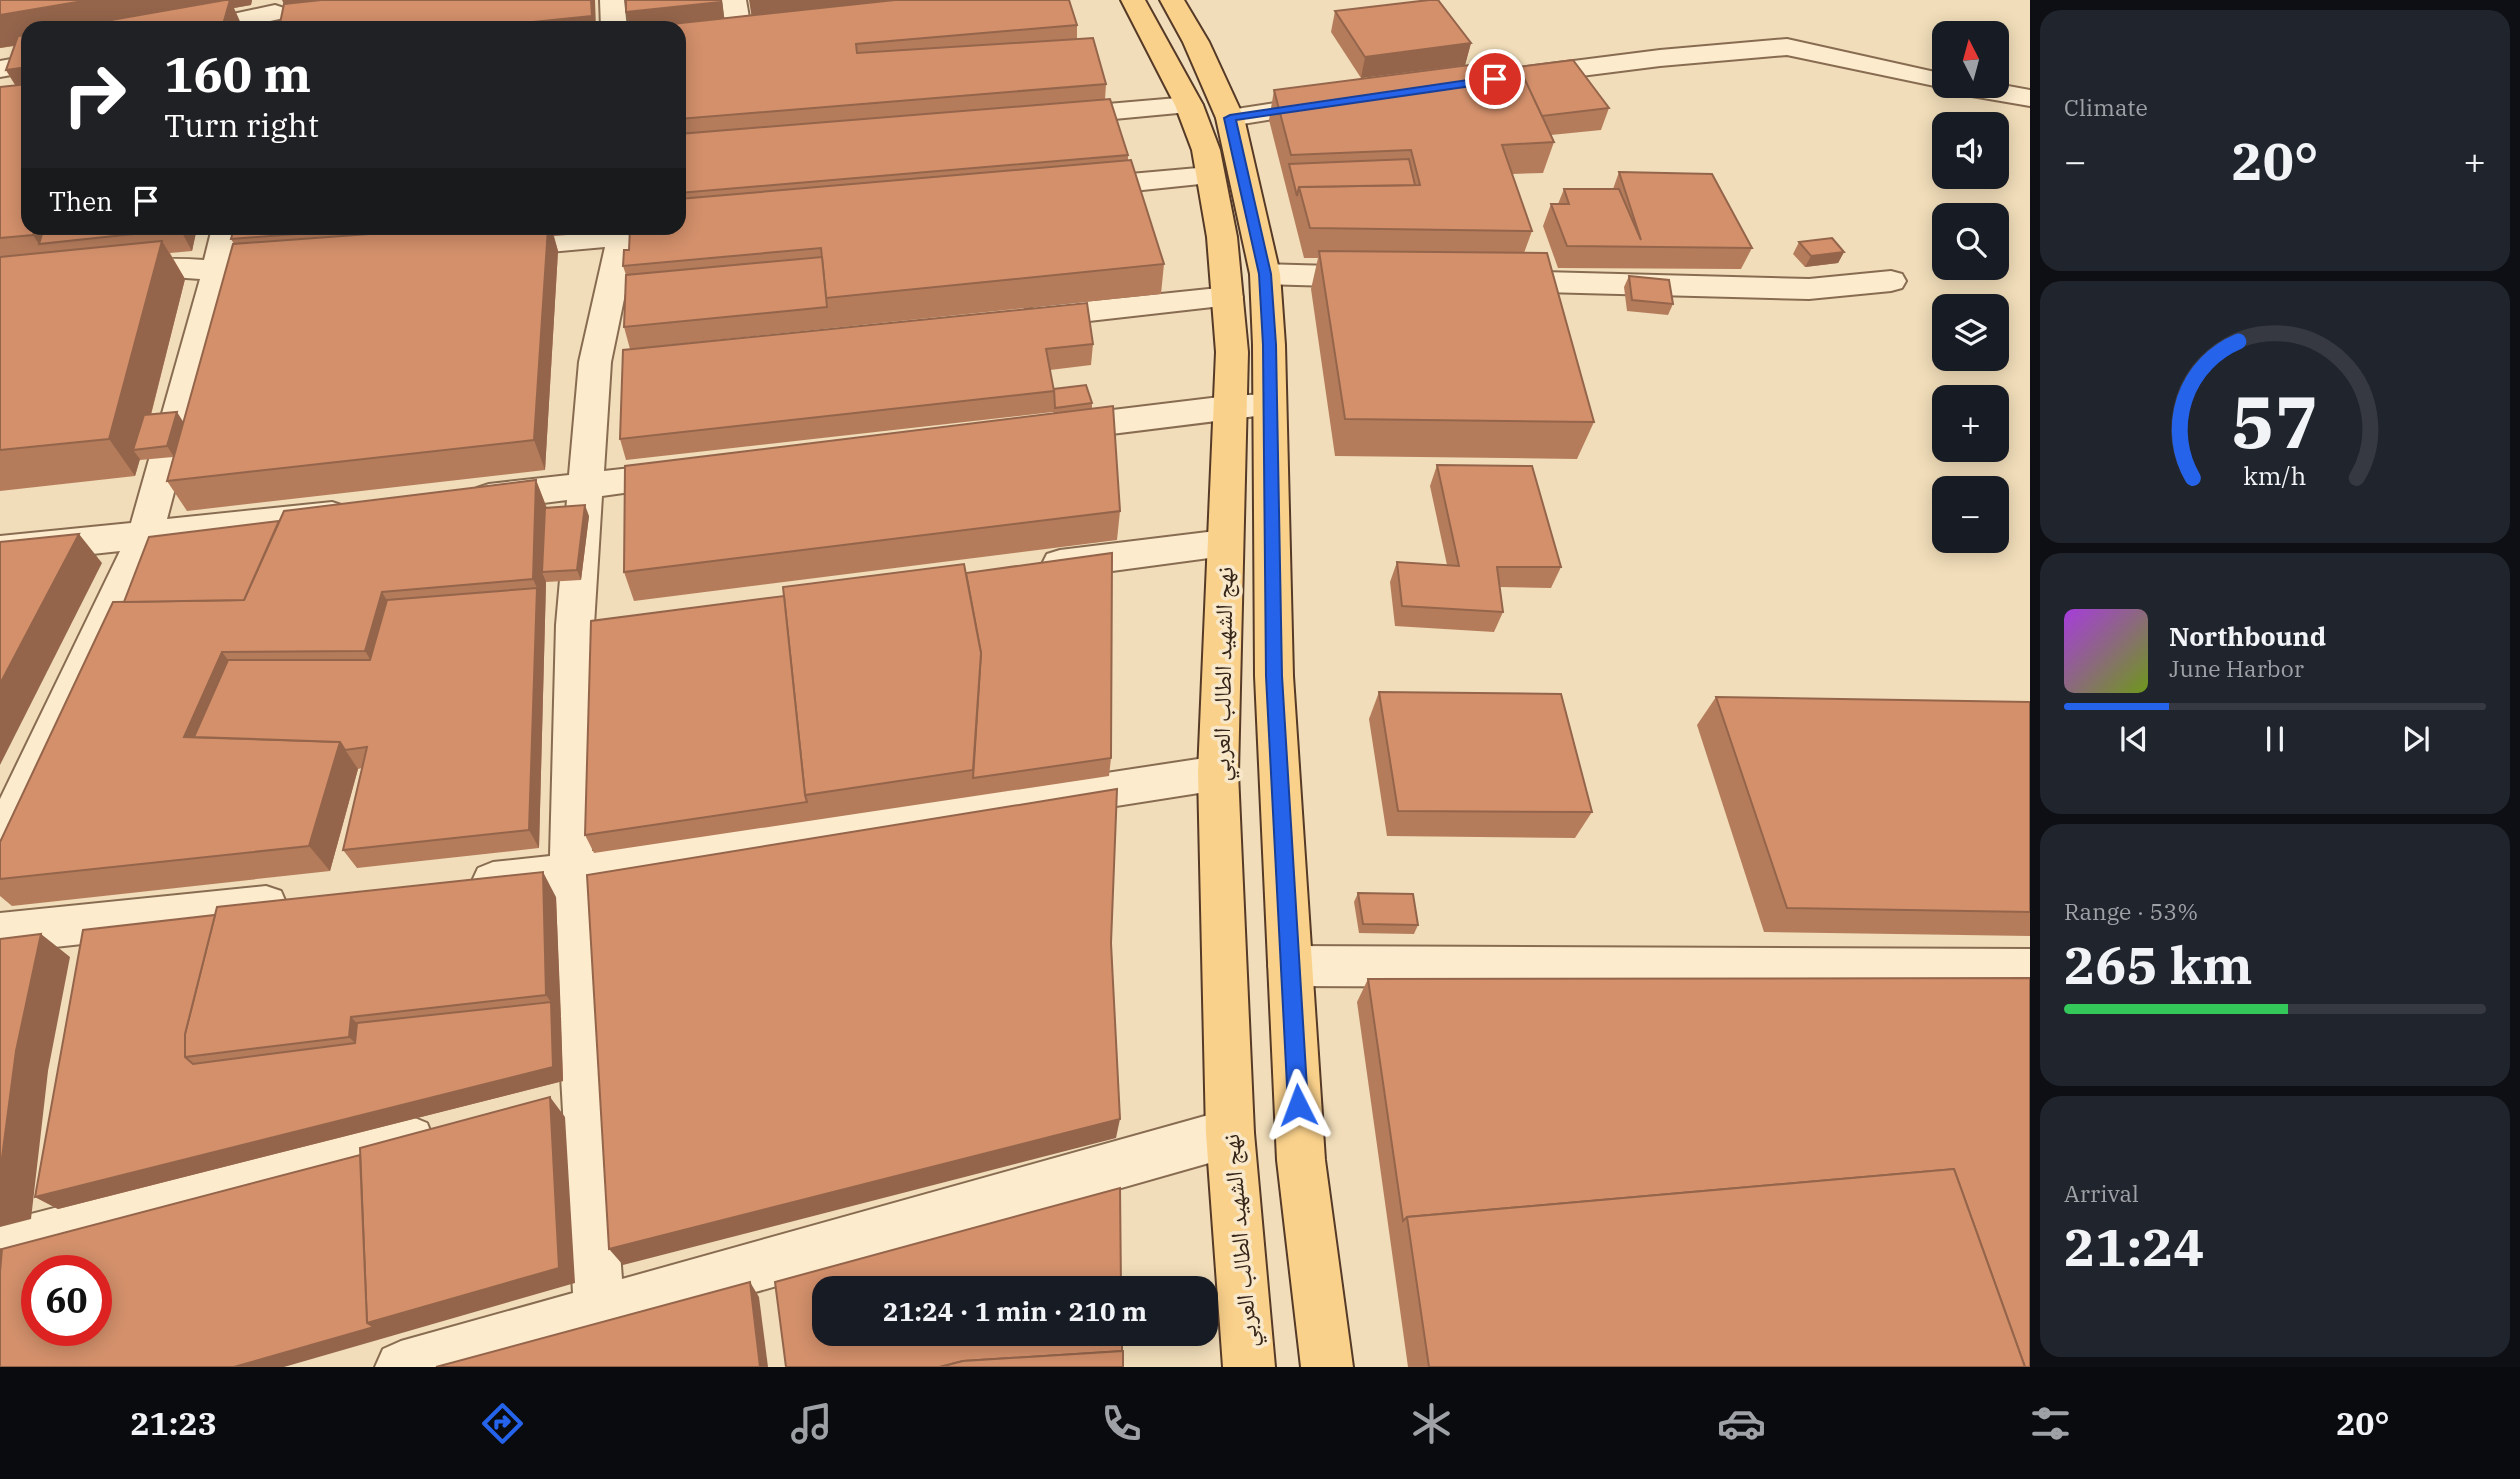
<!DOCTYPE html>
<meta charset="utf-8">
<style>
body{margin:0;font-family:"IBM Plex Serif","Noto Naskh Arabic",serif;background:#20242c;color:#f1f3f6;height:100vh;display:flex;flex-direction:column;font-size:26px;white-space:nowrap}
*{box-sizing:border-box;margin:0}
p{font-size:23px;color:#9ea1a6}
.icon{flex:none;width:38px;height:38px;fill:none;stroke:currentColor;stroke-width:2;stroke-linecap:round;stroke-linejoin:round}
.map{position:relative;flex:1;overflow:hidden}
.panel{display:flex;flex-direction:column;gap:10px;padding:10px;background:#0d0f14;width:490px}
.panel>*{flex:none}
.hud{position:absolute;left:21px;top:21px;width:665px;height:214px;border-radius:21px;box-shadow:0 4px 18px #0003;background:#202124;color:#fff;overflow:hidden}
.needle{width:46px;rotate:354deg}
.tools{position:absolute;left:1932px;top:21px;display:grid;gap:14px}
.tools a{display:grid;place-items:center;width:77px;height:77px;border-radius:14px;background:#171b24;box-shadow:0 4px 18px #0003;font-size:35px}
.speed{position:absolute;left:21px;top:1255px;display:flex;gap:14px;font-size:35px;font-weight:700;text-align:center}
.speed>*{display:grid;place-content:center;width:91px;height:91px;border-radius:50%;background:#171b24;box-shadow:0 4px 18px #0003;line-height:1}
.speed .limit{border:10px solid #d22;background:#fff;color:#111}
.pin{position:absolute;display:grid;place-items:center;width:60px;height:60px;color:#fff;margin:-30px;border:4px solid #fff;border-radius:50%;box-shadow:0 2px 7px #0007}
.me{position:absolute;width:77px;margin:-38px;rotate:357deg;stroke-linejoin:round;filter:drop-shadow(0 0 5px #0008)}
.turn{display:flex;align-items:center;gap:24px;height:147px;padding:0 28px;font-size:32px}
.turn .icon{width:91px;height:91px;stroke-width:2.5}
.turn b{display:block;font-size:49px;line-height:60px}
.then{display:flex;align-items:center;height:66px;padding:0 28px;background:#0003;gap:14px;font-size:26px}
.big{font-size:52px;font-weight:700;line-height:1.1}
.panel .widget{flex:1;display:flex;flex-direction:column;justify-content:center;gap:10px;min-width:0;padding:0 24px;border-radius:21px;background:#20242c}
.panel .dial{align-items:center;gap:0}
.dial svg{height:182px;overflow:visible;fill:none;stroke:#363941;stroke-width:7;stroke-linecap:round;text-anchor:middle}
.dial text{fill:#f1f3f6;stroke:none}
.song{display:flex;align-items:center;gap:21px}
.cover{width:84px;height:84px;border-radius:10px;background:linear-gradient(135deg,hsl(280 70% 55%),hsl(80 70% 35%))}
.played{height:7px;border-radius:4px;background:linear-gradient(90deg,#2563eb 25%,#363941 25%)}
.keys{display:flex;justify-content:space-around;direction:ltr}
.heat{display:flex;justify-content:space-between;align-items:center;font-size:38px;direction:ltr}
.charge{height:10px;border-radius:5px;background:linear-gradient(90deg,#34c759 53%,#363941 0)}
.trip{position:absolute;left:812px;top:1276px;width:406px;height:70px;border-radius:21px;background:#171b24;box-shadow:0 4px 18px #0003;font-weight:700;line-height:70px;text-align:center}
.tab-bar{display:flex;height:112px;justify-content:space-around;align-items:center;background:#090b0e;color:#9ea1a6}
.tab-bar .icon{width:49px;height:49px}
.tab-bar .on{color:#2563eb}
.tab-bar b{font-size:32px;color:#f1f3f6}
main{display:flex;flex:1;min-height:0}
.map>svg:first-child{display:block}
.lines{fill:none;stroke-linecap:round;stroke-linejoin:round}
.minor-casing{stroke:#886c52;stroke-width:4}
.primary-casing{stroke:#553a28;stroke-width:4}
.minor{fill:#fcebcc;fill-rule:evenodd}
.primary{fill:#fad18b;fill-rule:evenodd}
.wall{fill:#b57c5c}
.shaded-wall{fill:#94654b}
.building{fill:#d3906b;stroke:#94654b;stroke-width:2;fill-rule:evenodd}
.route{fill:#2563eb;stroke:#184099;stroke-width:2}
.labels{text-anchor:middle;dominant-baseline:central;stroke-width:7;stroke-linejoin:round;paint-order:stroke}
.street-label{font-size:24px;fill:#362519;stroke:#f8e8c9}
</style>
<main>
<div class="map">
<svg width="2030" height="1367" viewBox="0 0 2030 1367">
<rect width="100%" height="100%" fill="#f1ddb9"/>
<g class="lines">
<g class="minor-casing">
<g id="minor">
<polygon points="600,0 624,0 627,28 601,28"/>
<polygon points="722,0 746,0 751,29 747,34 738,37 729,34 725,29"/>
<polygon points="275,5 284,8 288,13 284,18 238,28 187,28 191,23"/>
<polygon points="1787,39 1944,74 1944,86 1997,84 2030,90 2030,106 1960,94 1949,89 1787,55 1660,66 1526,83 1517,81 1513,75 1517,69 1526,67 1660,50"/>
<polygon points="28,56 28,72 0,77 0,61"/>
<polygon points="1321,96 1331,98 1334,104 1331,110 1230,126 1220,124 1216,118 1220,112 1230,110"/>
<polygon points="1189,97 1199,99 1203,105 1199,111 1061,124 1051,122 1047,116 1051,110 1061,108"/>
<polygon points="1209,167 1219,170 1223,176 1219,182 1085,196 1075,193 1071,187 1075,181 1085,178"/>
<path d="M212,228H240L234,260L253,262L257,269L253,276L230,280L167,519L332,502L344,506L350,515L344,524L332,528L157,547L15,855L0,860V799L120,551L0,564V536L131,523L200,279L172,277L128,282L117,279L113,272L117,265C146,258 175,258 204,260Z"/>
<polygon points="610,228 659,228 654,234 636,241 611,362 604,471 676,463 688,466 693,475 688,484 602,496 594,625 592,851 1218,756 1232,761 1238,773 1232,785 1218,790 593,888 622,1279 1230,1109 1247,1116 1254,1133 1247,1150 1230,1157 492,1367 375,1367 383,1349 401,1341 573,1293 551,894 493,900 478,894 472,881 478,868 493,862 550,856 556,625 567,500 489,510 477,506 472,497 477,488 489,484 569,475 579,362 605,247 504,256 493,254 489,247 493,240 504,238"/>
<polygon points="1265,264 1368,267 1379,270 1383,277 1379,284 1368,287 1265,284 1254,281 1250,274 1254,267"/>
<polygon points="1505,271 1809,279 1891,271 1902,274 1906,281 1902,288 1891,291 1809,299 1505,291 1494,288 1490,281 1494,274"/>
<polygon points="1228,287 1239,290 1243,297 1239,304 1036,327 1025,324 1020,317 1025,310 1036,307"/>
<polygon points="1269,394 1281,397 1285,405 1281,413 1063,440 1051,436 1046,428 1051,420 1063,416 1228,396"/>
<polygon points="1224,530 1237,534 1242,543 1237,552 1224,556 1060,578 1047,574 1042,564 1047,554 1060,550"/>
<polygon points="266,886 281,891 287,905 281,919 266,924 0,953 0,913"/>
<polygon points="1290,946 2030,949 2030,989 1290,986 1274,980 1268,966 1274,952"/>
<polygon points="410,1116 427,1123 434,1140 427,1157 410,1164 0,1272 0,1222"/>
</g>
</g>
<g class="primary-casing">
<g id="primary">
<polygon points="1121,0 1145,0 1203,105 1220,150 1237,237 1248,352 1238,773 1254,1133 1275,1367 1223,1367 1206,1133 1198,773 1216,352 1207,237 1192,150 1175,105"/>
<polygon points="1160,0 1184,0 1209,42 1244,118 1280,274 1285,345 1293,676 1325,1160 1353,1367 1301,1367 1277,1160 1255,676 1253,345 1250,274 1216,118 1183,42"/>
</g>
</g>
<use href="#minor" class="minor"/>
<use href="#primary" class="primary"/>
</g>
<g class="wall">
<polygon points="0,0 252,0 251,5 234,8 28,228 197,228 192,251 170,253 185,279 151,415 183,422 234,244 231,239 234,228 608,228 608,232 554,236 558,251 545,470 187,511 167,481 173,457 140,460 140,459 135,476 0,491 0,87 15,85 6,70 15,46 0,48"/>
<polygon points="1335,11 1471,43 1465,65 1361,78 1331,32"/>
<polygon points="752,15 1077,25 1077,39 1106,84 1105,100 1128,155 1128,160 1164,264 1161,294 630,349 624,327 626,275 623,266 629,250 679,228 679,28 724,18"/>
<polygon points="1519,67 1609,108 1601,130 1551,135 1554,142 1543,173 1512,174 1532,231 1524,253 1594,422 1577,459 1335,456 1311,289 1318,258 1304,258 1269,120 1274,90"/>
<polygon points="1619,172 1752,248 1741,269 1558,268 1543,226 1551,204 1558,204 1564,189 1613,189"/>
<polygon points="1799,242 1844,252 1838,263 1805,267 1793,254"/>
<polygon points="1629,276 1673,304 1668,315 1627,311 1624,287"/>
<polygon points="1093,344 1091,365 1050,370 1054,389 1092,403 1092,409 1120,511 1117,540 634,601 624,572 1054,413 1053,412 626,460 620,439 623,350"/>
<polygon points="1437,465 1561,567 1551,588 1500,587 1503,612 1494,632 1395,626 1390,582 1397,562 1447,565 1430,486"/>
<polygon points="536,480 547,508 589,516 581,580 546,582 539,848 357,868 343,850 362,768 358,769 330,871 12,906 0,896 0,842 124,602 279,521"/>
<polygon points="966,573 1111,758 1109,776 594,853 585,835"/>
<polygon points="1379,692 1592,812 1575,838 1387,836 1369,719"/>
<polygon points="1716,697 2030,702 2030,936 1764,932 1697,725"/>
<polygon points="1358,893 1418,925 1414,934 1359,933 1354,902"/>
<polygon points="556,897 563,1081 58,1209 35,1197 83,930"/>
<polygon points="1368,979 2030,1367 1408,1367 1357,1002"/>
</g>
<g class="shaded-wall">
<polygon points="89,0 252,0 251,5 234,8 243,28 28,28 28,43 0,48 0,15"/>
<polygon points="282,0 491,0 293,25"/>
<polygon points="591,0 595,0 596,28 475,28"/>
<polygon points="722,0 725,23 630,28 626,12"/>
<polygon points="749,0 922,0 752,19"/>
<polygon points="1471,43 1465,65 1361,78 1365,57"/>
<polygon points="28,67 28,100 25,100 6,70"/>
<polygon points="35,228 65,228 39,244 33,235"/>
<polygon points="180,228 197,228 192,251 180,229"/>
<polygon points="548,228 551,228 558,251 545,470 534,440"/>
<polygon points="162,241 185,279 142,449 133,450 140,459 135,476 109,439"/>
<polygon points="1844,252 1838,263 1805,267 1811,256"/>
<polygon points="177,412 184,423 174,457 167,446"/>
<polygon points="536,480 547,509 542,572 546,582 539,848 529,830 537,588 533,579"/>
<polygon points="585,505 589,516 581,580 577,570"/>
<polygon points="79,534 102,563 0,765 0,684"/>
<polygon points="382,592 398,620 382,679 365,651"/>
<polygon points="222,652 243,680 214,746 184,737"/>
<polygon points="340,742 358,769 330,871 309,846"/>
<polygon points="543,872 556,897 561,1017 546,995"/>
<polygon points="41,934 70,957 48,1071 31,1219 0,1227 0,1173 16,1051"/>
<polygon points="551,1002 561,1017 563,1081 58,1209 35,1197"/>
<polygon points="351,1017 372,1039 370,1058 349,1037"/>
<polygon points="550,1097 565,1117 575,1283 284,1367 234,1367 367,1323"/>
<polygon points="1120,1119 1116,1138 623,1265 609,1249"/>
<polygon points="0,1248 27,1260 0,1367"/>
<polygon points="750,1282 759,1297 768,1367 760,1367"/>
</g>
<g class="building">
<polygon points="0,0 89,0 0,15"/>
<polygon points="225,0 230,0 222,28 66,28"/>
<polygon points="321,0 591,0 592,16 475,28 279,28 284,4"/>
<polygon points="626,0 721,0 721,2 626,12"/>
<polygon points="895,0 1069,0 1077,25 856,44 857,53 1093,38 1106,84 679,119 679,28 635,28"/>
<polygon points="1429,0 1438,0 1471,43 1365,57 1335,11"/>
<polygon points="588,24 588,28 552,28"/>
<polygon points="28,35 28,67 6,70 18,36"/>
<polygon points="1516,59 1554,142 1502,145 1532,231 1310,228 1299,187 1420,185 1411,150 1291,155 1274,90"/>
<polygon points="1573,60 1609,108 1542,116 1519,67"/>
<polygon points="28,84 28,228 35,228 33,235 0,238 0,87"/>
<polygon points="1110,99 1128,155 679,193 679,134"/>
<polygon points="1409,159 1415,185 1299,187 1297,196 1289,164"/>
<polygon points="1131,160 1164,264 826,298 821,248 623,266 624,250 629,250 630,228 679,228 679,199"/>
<polygon points="1619,172 1712,174 1752,248 1567,246 1551,204 1569,204 1564,189 1619,189 1641,240"/>
<polygon points="44,228 180,228 180,229 39,244"/>
<polygon points="234,228 333,228 334,231 231,239"/>
<polygon points="451,228 548,228 534,440 167,481 233,244"/>
<polygon points="1832,238 1844,252 1811,256 1799,242"/>
<polygon points="162,241 109,439 0,450 0,257"/>
<polygon points="1319,251 1547,253 1594,422 1345,419"/>
<polygon points="822,257 827,307 624,327 626,275"/>
<polygon points="1629,276 1669,280 1673,304 1632,300"/>
<polygon points="1087,303 1093,344 1046,349 1054,391 620,439 623,350"/>
<polygon points="1086,385 1092,403 1055,408 1054,389"/>
<polygon points="1113,406 1120,511 624,572 625,466"/>
<polygon points="177,412 167,446 133,450 144,415"/>
<polygon points="1437,465 1532,466 1561,567 1497,567 1503,612 1402,606 1397,562 1459,566"/>
<polygon points="536,480 533,579 382,592 365,651 222,652 184,737 340,742 309,846 0,879 0,842 113,602 244,600 284,511"/>
<polygon points="585,505 577,570 542,572 545,508"/>
<polygon points="279,521 244,600 124,602 149,537"/>
<polygon points="79,534 0,684 0,542"/>
<polygon points="1112,553 1111,758 973,778 981,653 966,573"/>
<polygon points="964,564 981,653 973,770 805,795 783,587"/>
<polygon points="537,588 529,830 343,850 367,747 345,750 340,742 194,737 228,660 370,660 387,600"/>
<polygon points="784,596 805,795 807,802 585,835 591,621"/>
<polygon points="1379,692 1561,694 1592,812 1398,811"/>
<polygon points="1716,697 2030,702 2030,912 1787,908"/>
<polygon points="1117,789 1111,943 1120,1119 609,1249 587,875"/>
<polygon points="543,872 546,995 351,1017 349,1037 185,1057 185,1034 217,907"/>
<polygon points="1358,893 1413,894 1418,925 1363,924"/>
<polygon points="215,915 185,1034 185,1057 193,1064 355,1043 357,1023 551,1002 553,1067 35,1197 83,930"/>
<polygon points="41,934 16,1051 0,1173 0,939"/>
<polygon points="2030,978 2030,1367 2025,1367 1954,1169 1407,1217 1403,1221 1368,979"/>
<polygon points="550,1097 559,1268 367,1323 360,1148"/>
<path d="M360,1155L367,1323L374,1327L234,1367H0V1272L2,1249ZM37,1270H96V1330H37Z"/>
<polygon points="1954,1169 2025,1367 1429,1367 1407,1217"/>
<polygon points="1120,1188 1121,1288 824,1288 824,1334 1122,1334 1122,1351 963,1361 940,1367 786,1367 775,1282"/>
<polygon points="750,1282 760,1367 436,1367"/>
<polygon points="1123,1351 1123,1367 940,1367 963,1361"/>
</g>
<polygon class="route" points="1495,76 1501,79 1499,82 1236,120 1271,274 1276,345 1282,676 1308,1105 1305,1112 1298,1114 1291,1112 1288,1105 1266,676 1263,345 1259,274 1224,118 1230,115"/>
<g class="labels">
<g class="street-label">
<text transform="translate(1222 674) rotate(-89)">نهج الشهيد الطالب العربي</text>
<text transform="translate(1239 1241) rotate(-95)">نهج الشهيد الطالب العربي</text>
</g>
</g>
</svg>
<div class="tools">
<a><svg class="needle" viewBox="-14 -14 28 28"><path d="M0-13l5 13h-10z" fill="#e53935"/><path d="M0 13l5-13h-10z" fill="#9ea1a6"/></svg></a>
<a><svg class="icon" aria-label="sound" viewBox="0 0 24 24"><path d="M4 9h4l5-4v14l-5-4H4zM17 9q2 3 0 6"/></svg></a>
<a><svg class="icon" aria-label="search" viewBox="0 0 24 24"><circle cx="10" cy="10" r="6"/><path d="M15 15l6 6"/></svg></a>
<a><svg class="icon" aria-label="layers" viewBox="0 0 24 24"><path d="M12 4l9 5-9 5-9-5zM3 14l9 5 9-5"/></svg></a>
<a>+</a>
<a>−</a>
</div>
<div class="speed"><div class="limit">60</div></div>
<div class="pin" style="left:1495px;top:79px;background:#d93025"><svg class="icon" aria-label="arrive" viewBox="0 0 24 24"><path d="M6 21V4h12l-3 4 3 4H6"/></svg></div>
<svg class="me" style="left:1298px;top:1105px" viewBox="-20 -20 40 40"><path d="M0-17L14 15 0 8-14 15z" fill="#2563eb" stroke="#fff" stroke-width="4"/></svg>
<div class="trip">21:24 · 1 min · 210 m</div>
<div class="hud">
<div class="turn"><svg class="icon" aria-label="right" viewBox="0 0 24 24"><path d="M7 20v-9h11M14 6l5 5-5 5"/></svg><div><b>160 m</b>Turn right</div></div>
<div class="then">Then<svg class="icon" aria-label="arrive" viewBox="0 0 24 24"><path d="M6 21V4h12l-3 4 3 4H6"/></svg></div>
</div>
</div>
<section class="panel">
<div class="widget"><p>Climate</p>
<div class="heat"><a>−</a><b class="big">20°</b><a>+</a></div>
</div>
<div class="widget dial"><svg viewBox="0 0 100 80">
<path d="M14 69A42 42 0 1 1 86 69"/>
<path d="M14 69A42 42 0 0 1 34 9" stroke="#2563eb"/>
<text x="50" y="56" font-size="32" font-weight="700">57</text>
<text x="50" y="72" font-size="11">km/h</text>
</svg></div>
<div class="widget">
<div class="song"><i class="cover"></i><div><b>Northbound</b><p>June Harbor</p></div></div>
<div class="played"></div>
<div class="keys"><svg class="icon" aria-label="previous" viewBox="0 0 24 24"><path d="M18 5L8 12l10 7zM5 5v14"/></svg><svg class="icon" aria-label="pause" viewBox="0 0 24 24"><path d="M8 5v14M16 5v14"/></svg><svg class="icon" aria-label="next" viewBox="0 0 24 24"><path d="M6 5l10 7-10 7zM19 5v14"/></svg></div>
</div>
<div class="widget"><p>Range · 53%</p><b class="big">265 km</b><div class="charge"></div></div>
<div class="widget"><p>Arrival</p><b class="big">21:24</b></div>
</section>
</main>
<nav class="tab-bar">
<b>21:23</b>
<svg class="icon on" aria-label="directions" viewBox="0 0 24 24"><path d="M12 3l9 9-9 9-9-9zM9 14v-3h6M13 9l2 2-2 2"/></svg>
<svg class="icon" aria-label="music" viewBox="0 0 24 24"><path d="M9 18V5l10-2v13"/><circle cx="6" cy="18" r="3"/><circle cx="16" cy="16" r="3"/></svg>
<svg class="icon" aria-label="phone" viewBox="0 0 24 24"><path d="M5 4h4l2 5-3 2q2 4 5 5l2-3 5 2v4C11 20 4 13 5 4z"/></svg>
<svg class="icon" aria-label="climate" viewBox="0 0 24 24"><path d="M12 3v18M4 7l16 10M4 17L20 7"/></svg>
<svg class="icon" aria-label="car" viewBox="0 0 24 24"><path d="M5 17H2v-5l4-1 3-4h7l3 4 3 1v5h-3M9 17h6M6 11h13"/><circle cx="7" cy="17" r="2"/><circle cx="17" cy="17" r="2"/></svg>
<svg class="icon" aria-label="filters" viewBox="0 0 24 24"><path d="M4 7h16M4 17h16"/><circle cx="9" cy="7" r="2"/><circle cx="15" cy="17" r="2"/></svg>
<b>20°</b>
</nav>
